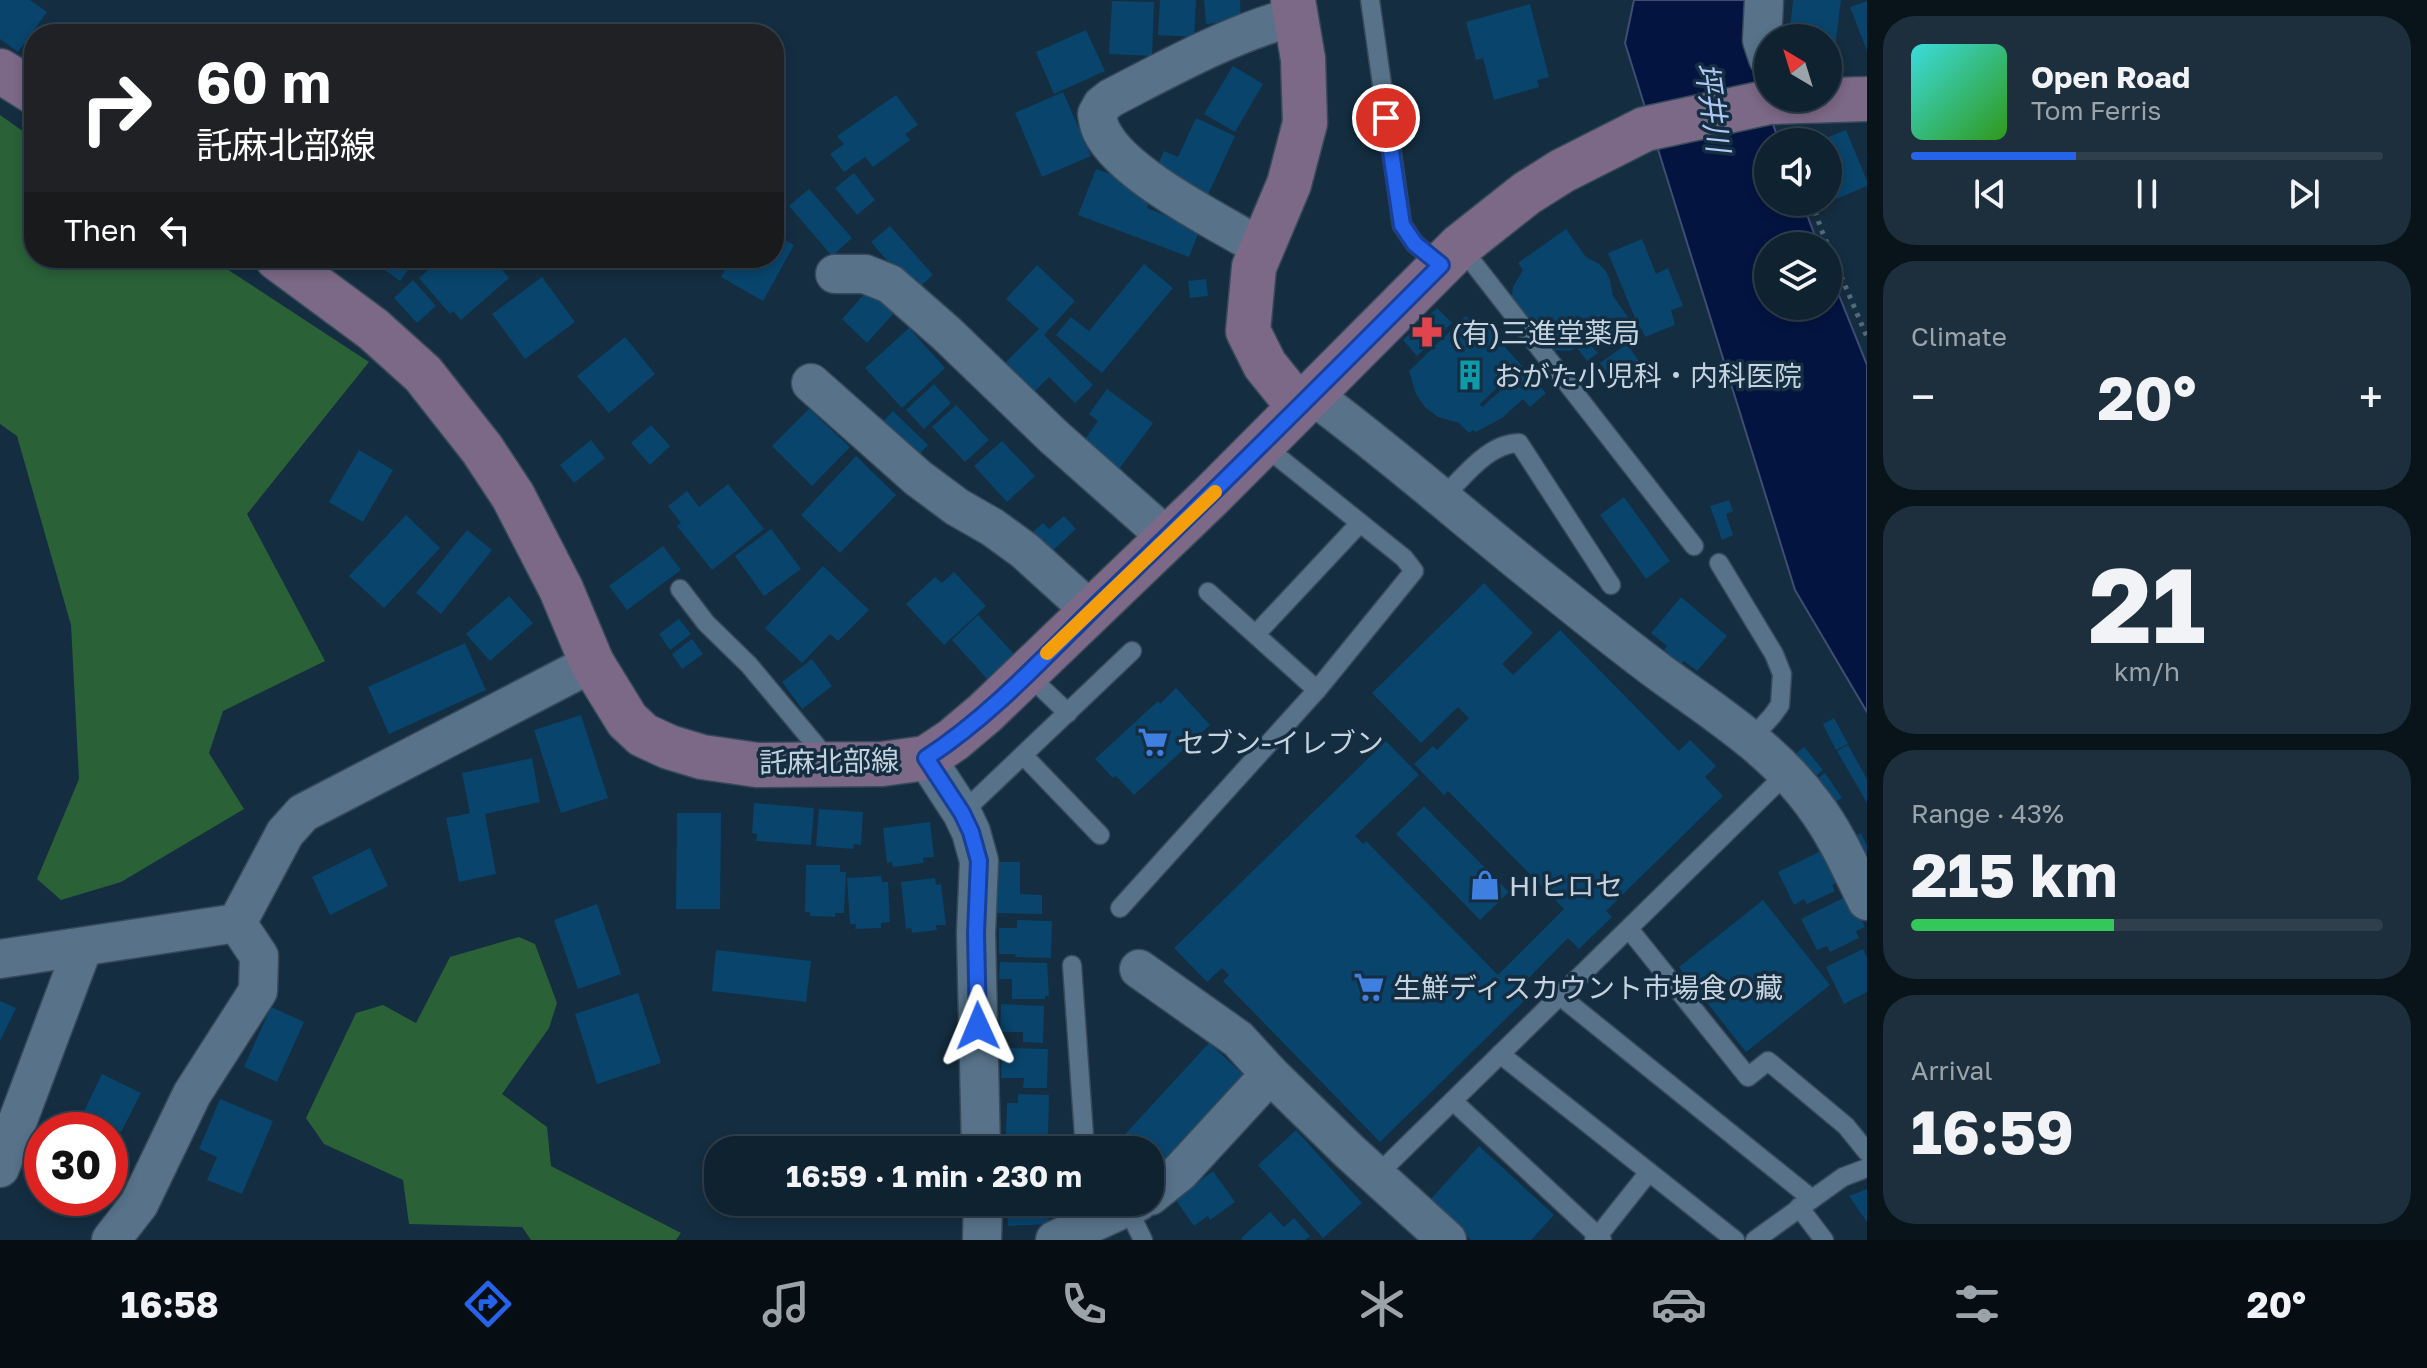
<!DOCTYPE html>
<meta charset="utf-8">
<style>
body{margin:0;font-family:"Golos Text","Noto Sans JP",sans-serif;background:#1d2f3c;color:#f1f3f6;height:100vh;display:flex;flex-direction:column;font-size:30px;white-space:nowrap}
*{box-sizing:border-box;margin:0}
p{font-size:26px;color:#9ba4ab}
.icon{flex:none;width:44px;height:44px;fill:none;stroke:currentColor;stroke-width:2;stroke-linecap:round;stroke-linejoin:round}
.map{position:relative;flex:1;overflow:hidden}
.details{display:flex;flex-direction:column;gap:16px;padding:16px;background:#08131a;width:560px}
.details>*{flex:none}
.hud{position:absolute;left:24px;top:24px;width:760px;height:244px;border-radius:32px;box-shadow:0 4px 12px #0003,0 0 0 2px #2f3f4c;background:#202124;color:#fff;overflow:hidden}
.needle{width:52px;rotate:322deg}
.buttons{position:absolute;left:1754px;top:24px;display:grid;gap:16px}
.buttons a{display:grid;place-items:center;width:88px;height:88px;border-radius:50%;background:#0f2230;box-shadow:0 4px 12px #0003,0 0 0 2px #2f3f4c;font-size:40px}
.speed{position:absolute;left:24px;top:1112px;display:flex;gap:16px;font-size:40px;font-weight:700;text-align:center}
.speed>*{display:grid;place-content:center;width:104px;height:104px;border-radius:50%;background:#0f2230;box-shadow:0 4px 12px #0003,0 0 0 2px #2f3f4c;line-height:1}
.speed .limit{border:12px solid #d22;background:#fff;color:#111}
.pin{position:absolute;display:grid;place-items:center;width:68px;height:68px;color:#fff;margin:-34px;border:4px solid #fff;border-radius:50%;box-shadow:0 2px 8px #0007}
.me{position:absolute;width:88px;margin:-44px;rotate:359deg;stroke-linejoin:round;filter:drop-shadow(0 0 6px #0008)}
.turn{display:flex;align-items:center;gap:28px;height:168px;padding:0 40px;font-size:36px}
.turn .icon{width:104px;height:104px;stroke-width:2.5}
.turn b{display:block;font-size:56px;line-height:68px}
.then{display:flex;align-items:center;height:76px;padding:0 40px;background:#0003;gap:16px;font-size:30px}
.big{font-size:60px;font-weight:700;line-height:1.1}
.details .tile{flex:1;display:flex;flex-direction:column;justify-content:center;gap:12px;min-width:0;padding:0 28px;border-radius:32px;background:#1d2f3c}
.details .dial{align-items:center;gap:0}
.dial b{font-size:104px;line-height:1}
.song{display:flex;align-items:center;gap:24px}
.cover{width:96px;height:96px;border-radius:12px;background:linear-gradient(135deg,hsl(180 70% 55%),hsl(110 70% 35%))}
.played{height:8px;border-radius:4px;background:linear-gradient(90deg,#2563eb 35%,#2f3f4c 35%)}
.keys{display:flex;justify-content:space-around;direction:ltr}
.heat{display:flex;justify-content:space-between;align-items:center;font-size:44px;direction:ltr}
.charge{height:12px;border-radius:6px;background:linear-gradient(90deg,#34c759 43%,#2f3f4c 0)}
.trip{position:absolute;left:704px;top:1136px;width:460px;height:80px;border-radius:32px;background:#0f2230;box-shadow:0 4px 12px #0003,0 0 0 2px #2f3f4c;font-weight:700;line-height:80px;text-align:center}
.dock{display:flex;height:128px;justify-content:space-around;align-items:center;background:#060e13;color:#9ba4ab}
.dock .icon{width:56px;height:56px}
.dock .selected{color:#2563eb}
.dock b{font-size:36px;color:#f1f3f6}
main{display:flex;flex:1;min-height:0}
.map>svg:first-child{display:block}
.forest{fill:#2a6137}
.water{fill:#041441;stroke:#3e4d71;stroke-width:2}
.building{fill:#08446c;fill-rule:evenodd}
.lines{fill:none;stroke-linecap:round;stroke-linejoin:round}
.lane-casing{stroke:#37495a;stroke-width:21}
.street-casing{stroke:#37495a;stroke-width:41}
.secondary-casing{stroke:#37495a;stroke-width:47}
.path{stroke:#54697a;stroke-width:5;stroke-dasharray:4 6;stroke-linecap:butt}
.lane{stroke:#577289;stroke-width:18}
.street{stroke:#577289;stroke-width:38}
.secondary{stroke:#7c6887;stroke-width:44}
.route-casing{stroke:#184099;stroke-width:20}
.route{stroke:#2563eb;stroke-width:14}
.slow{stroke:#f59e0b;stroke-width:14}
.labels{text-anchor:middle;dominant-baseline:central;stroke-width:7;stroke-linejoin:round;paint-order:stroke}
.poi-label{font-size:28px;fill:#c5d3e0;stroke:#142d40;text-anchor:start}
.street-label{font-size:28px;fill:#c5d3e0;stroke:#142d40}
.water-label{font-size:30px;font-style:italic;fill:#b0c7f6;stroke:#142d40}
</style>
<main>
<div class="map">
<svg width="1867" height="1240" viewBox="0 0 1867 1240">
<rect width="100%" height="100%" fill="#142d40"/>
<g class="forest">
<polygon points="0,115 34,139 34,258 210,258 369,362 247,514 325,661 223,711 209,753 244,809 121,882 61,900 37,879 79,779 71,625 17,436 0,424"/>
<polygon points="519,937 535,944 557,1003 549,1028 502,1094 547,1127 551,1166 681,1233 676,1240 531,1240 522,1227 409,1224 403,1180 324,1144 306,1118 356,1013 383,1005 416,1023 450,957"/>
</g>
<polygon class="water" points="1634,0 1749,0 1749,52 1779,142 1768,142 1768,202 1802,202 1819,246 1768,246 1768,306 1828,306 1828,268 1867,365 1867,712 1795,590 1625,43"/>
<g class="building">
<polygon points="0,0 30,0 47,12 18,52 0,39"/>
<polygon points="1160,0 1196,0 1194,37 1158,35"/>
<polygon points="1204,0 1240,0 1241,21 1206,24"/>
<polygon points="1793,0 1841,0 1833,63 1828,62 1828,38 1789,38"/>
<polygon points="1112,1 1154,2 1152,56 1109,54"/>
<polygon points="1867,1 1867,51 1850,7"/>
<polygon points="1530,4 1549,77 1537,80 1539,87 1494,100 1483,58 1476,60 1466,22"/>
<polygon points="1086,30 1105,71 1054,94 1036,52"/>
<polygon points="1233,66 1263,84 1235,132 1204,114"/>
<polygon points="1063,92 1091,156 1042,177 1015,113"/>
<polygon points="896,95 918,125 905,134 910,140 873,167 865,157 844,172 830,154 844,144 837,136"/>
<polygon points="1196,118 1235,136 1206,199 1153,175 1164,151 1178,157"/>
<polygon points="1846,130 1867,181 1867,186 1836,199 1828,179 1828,142 1816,142"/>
<polygon points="1096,169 1122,178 1120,184 1151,196 1147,208 1200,229 1189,257 1078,215"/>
<polygon points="854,173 875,200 857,215 835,188"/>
<polygon points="809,189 852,238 832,256 789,206"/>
<polygon points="890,226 933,275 914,292 871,242"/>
<polygon points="1566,229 1586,257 1599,264 1606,271 1610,280 1613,296 1630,320 1592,346 1598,353 1587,361 1577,348 1569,351 1549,350 1511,303 1513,287 1523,270 1518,263"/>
<polygon points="774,234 794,245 763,301 721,277 731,258 774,258"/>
<polygon points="1642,239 1656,274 1668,268 1683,306 1671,310 1675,325 1645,337 1642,329 1640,330 1608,253"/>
<polygon points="369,258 416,258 400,281"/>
<polygon points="442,258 492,258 509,278 461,320 453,311 450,314 419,278"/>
<polygon points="1144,264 1173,288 1102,373 1056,335 1071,317 1089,331"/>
<polygon points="1037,265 1075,301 1044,335 1093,385 1075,403 1049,377 1028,398 999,369 1039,329 1006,299"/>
<polygon points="542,277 575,322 525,359 492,314"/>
<polygon points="1206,279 1208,296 1190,298 1188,281"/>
<polygon points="413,280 436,306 417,323 394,298"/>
<polygon points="868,290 894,313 867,343 842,319"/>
<polygon points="1437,308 1452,323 1417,356 1403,340"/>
<path d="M1466,316L1473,324L1479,318L1546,393L1530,407L1523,399L1502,418L1476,432L1473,430L1469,433L1459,423L1438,417L1425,407L1416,394L1409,371ZM1504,381L1508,384L1482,407L1480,404Z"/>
<polygon points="909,328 945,368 902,408 865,368"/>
<polygon points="625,337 655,374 609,413 577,376"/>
<polygon points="1627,344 1641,364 1614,383 1600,363"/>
<polygon points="934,384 951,403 924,429 906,410"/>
<polygon points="1107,389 1153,423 1119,469 1082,443 1098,421 1089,414"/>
<polygon points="956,405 989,440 965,462 932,427"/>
<polygon points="809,409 850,447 812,486 772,446"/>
<polygon points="893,411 928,445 910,464 875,430"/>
<polygon points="651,425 670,446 650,465 631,443"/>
<polygon points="591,440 605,458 574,483 560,465"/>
<polygon points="1002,441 1035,476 1007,502 974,466"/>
<polygon points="359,450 393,470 363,522 329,502"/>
<polygon points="856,456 896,495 840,553 801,515"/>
<polygon points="728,484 764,529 712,570 677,526 681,523 668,506 687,491 699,507"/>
<polygon points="1624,497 1670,561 1646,579 1600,515"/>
<polygon points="1729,500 1733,511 1726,514 1733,535 1722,540 1710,506"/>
<polygon points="406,515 440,548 384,608 349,576"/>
<polygon points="1064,516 1076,529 1047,556 1028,536 1043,523 1049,529"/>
<polygon points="771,529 801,569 764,596 735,556"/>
<polygon points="467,530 492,550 441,614 416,593"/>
<polygon points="663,546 681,570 627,610 609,586"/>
<polygon points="823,566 869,610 838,641 830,634 802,663 765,628"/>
<polygon points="954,572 986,606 944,645 906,604 935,577 942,583"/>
<polygon points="1484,583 1533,633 1502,664 1513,675 1560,630 1679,751 1690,740 1716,766 1705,777 1723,796 1606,911 1612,917 1579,949 1568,938 1515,992 1524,1001 1380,1142 1223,981 1229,975 1222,968 1207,982 1174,948 1386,741 1419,775 1355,836 1363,844 1366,841 1498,975 1564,909 1448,791 1444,795 1414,764 1433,746 1437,750 1469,718 1458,707 1421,743 1372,693"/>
<polygon points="509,596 533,623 490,661 466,634"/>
<polygon points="1681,597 1727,636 1697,671 1684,661 1681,664 1664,650 1667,646 1651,633"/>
<polygon points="978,615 1015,655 988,680 952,640"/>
<polygon points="679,619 691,634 670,650 659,634"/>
<polygon points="692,639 703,654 682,669 672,654"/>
<polygon points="465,643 486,690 389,734 368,687"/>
<polygon points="812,659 832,686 802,709 782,682"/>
<polygon points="1176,688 1210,725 1134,795 1116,776 1113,778 1095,759 1158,701 1160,704"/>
<polygon points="581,715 608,798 561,813 534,730"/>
<polygon points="1834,718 1848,744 1836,750 1823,724"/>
<polygon points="1848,745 1867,779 1867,803 1837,751"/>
<polygon points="1804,747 1823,770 1814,778 1794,755"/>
<polygon points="532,758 540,802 485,814 496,874 459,882 446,818 470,813 462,773"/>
<polygon points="1825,773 1842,798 1830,805 1815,780"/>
<polygon points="754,803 814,808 811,845 756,841 757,834 752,833"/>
<polygon points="1424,806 1509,892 1480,920 1396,834"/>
<polygon points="819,809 863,812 861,845 854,844 853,849 816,846"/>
<polygon points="677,813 721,813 720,909 676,909"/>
<polygon points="930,822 934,857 923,858 924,863 893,867 892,862 887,863 883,828"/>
<polygon points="1861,833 1867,846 1867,864 1850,839"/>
<polygon points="370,848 388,886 330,915 312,877"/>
<polygon points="1827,848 1843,880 1832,885 1835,891 1807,904 1804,899 1794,905 1778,872"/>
<polygon points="998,862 1020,862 1020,894 1042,895 1042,914 996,913"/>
<polygon points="806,865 840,865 840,872 846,872 844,913 835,913 835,917 810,916 810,912 805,912"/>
<polygon points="881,876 882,882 888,882 890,922 881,923 881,928 855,929 856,924 850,924 847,878"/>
<polygon points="935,878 936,885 941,884 946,925 936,925 937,930 912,933 911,928 906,929 901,882"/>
<polygon points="1849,895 1865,927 1856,931 1859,938 1830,952 1827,946 1817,950 1801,919"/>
<polygon points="1763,900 1830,985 1746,1052 1679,967"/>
<polygon points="597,904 621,974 578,989 554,920"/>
<polygon points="1017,920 1052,921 1051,958 1015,957 1016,954 999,954 999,928 1017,928"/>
<polygon points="1863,949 1867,958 1867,992 1844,1004 1826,967"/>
<polygon points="716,950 811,961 806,1002 712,991"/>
<polygon points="1000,962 1047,963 1049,996 1045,996 1045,999 1012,999 1012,979 999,979"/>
<polygon points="638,993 661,1063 597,1084 575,1014"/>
<polygon points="0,1001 16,1008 0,1041"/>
<polygon points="1001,1004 1044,1006 1043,1043 1023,1042 1023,1032 1000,1032"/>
<polygon points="271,1007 304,1022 277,1082 244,1067"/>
<polygon points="1209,1043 1246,1077 1156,1176 1150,1170 1150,1150 1128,1150 1119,1141"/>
<polygon points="1002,1048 1048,1049 1047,1088 1023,1088 1024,1078 1001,1078"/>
<polygon points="102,1074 141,1093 121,1132 83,1113"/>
<polygon points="1018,1094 1049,1095 1048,1135 1006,1134 1007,1103 1018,1103"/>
<polygon points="220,1099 273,1121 242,1194 207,1180 217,1157 199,1149"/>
<polygon points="1296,1130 1362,1203 1323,1238 1258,1165"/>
<polygon points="1046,1144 1047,1150 1018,1150 1018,1145"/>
<polygon points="1479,1146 1554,1215 1531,1240 1471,1240 1429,1201"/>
<polygon points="1213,1171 1235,1202 1210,1220 1208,1216 1194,1226 1175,1199"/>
<polygon points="1867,1189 1867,1222 1849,1196"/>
<polygon points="872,1202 910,1202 911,1211 873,1214"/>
<polygon points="1007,1202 1048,1203 1049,1224 1008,1226"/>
<polygon points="1270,1212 1284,1227 1294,1218 1310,1236 1305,1240 1243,1240 1241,1238"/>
</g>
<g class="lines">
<g class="lane-casing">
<g id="lane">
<polyline points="1370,0 1402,225 1415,244 1441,265"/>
<polyline points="1460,246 1694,546"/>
<path d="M1443,497C1463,478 1488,443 1519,443L1611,585"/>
<polyline points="1719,563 1774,654 1782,674 1780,705 1772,716 1751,739"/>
<polyline points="680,589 706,623 749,665 830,762"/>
<polyline points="1208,592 1317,690"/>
<polyline points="1256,634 1360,523"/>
<polyline points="1026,673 1068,713"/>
<polyline points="1023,755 1100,835"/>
<polyline points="962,813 1132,651"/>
<polyline points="1120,908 1317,690 1414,571 1404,558 1262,444"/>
<polyline points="1629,929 1748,1077 1768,1061 1846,1126 1867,1152"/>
<polyline points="1072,965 1085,1150"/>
<polyline points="1560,996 1812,1199"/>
<polyline points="1500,1054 1735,1240"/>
<polyline points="1453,1101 1598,1236 1594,1240"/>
<polyline points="1376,1176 1787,773"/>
<polyline points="1127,1207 1143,1240"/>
<polyline points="1799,1207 1824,1240"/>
<polyline points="1602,1240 1598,1236 1649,1172"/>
<polyline points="1755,1240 1843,1177 1867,1168"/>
</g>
</g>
<g class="street-casing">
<g id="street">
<polyline points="1764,0 1762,40 1768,58"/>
<path d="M1262,248C1219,222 1124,176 1102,132C1099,127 1098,120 1097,114L1102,105L1111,98C1171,67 1230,34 1296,16"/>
<polyline points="835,274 865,274 890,284 947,334 1054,437 1168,538"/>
<polyline points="811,383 918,478 957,507 992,527 1025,551 1091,611"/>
<path d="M1311,394C1395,456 1472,525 1553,589C1589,618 1625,647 1663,675C1717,714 1775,751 1814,805C1836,834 1851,869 1867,901"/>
<polyline points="926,758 962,813 971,832 979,861 976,933 981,1150"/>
<polyline points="237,923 285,833 303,813 592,663"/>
<polyline points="0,959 237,923"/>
<polyline points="1139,969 1238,1039 1270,1074 1350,1152 1447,1240"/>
<polyline points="0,1168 83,947"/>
<polyline points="1150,1196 1180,1172 1270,1074"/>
<polyline points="111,1240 139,1204 192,1094 258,991 259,956 237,923"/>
<polyline points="982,1240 983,1202"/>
<polyline points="1055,1240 1138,1202"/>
</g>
</g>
<g class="secondary-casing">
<g id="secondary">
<polyline points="1293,0 1303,59 1305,123 1289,184 1254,267 1248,331 1265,365 1299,407"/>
<polyline points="0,71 34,92"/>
<polyline points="277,258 373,329 423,374 482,449 513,496 561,589 592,663 627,720 643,735 669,747 702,757 757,765 882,764 926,758 953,740 985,713 1210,497 1460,246 1527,193 1562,171 1645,129 1769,102 1867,99"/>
</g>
</g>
<polyline class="path" points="1812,202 1821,229 1867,337"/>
<use href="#lane" class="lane"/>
<use href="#street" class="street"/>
<use href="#secondary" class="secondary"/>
</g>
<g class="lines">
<g class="route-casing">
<path id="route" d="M978,1026L976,933L979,861L971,832L962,813L926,758C992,715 1047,654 1103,599C1217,490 1329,377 1441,265L1415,244L1402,225L1386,118"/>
</g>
<use href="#route" class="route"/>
<polyline class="slow" points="1047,653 1215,492"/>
</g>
<defs>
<g id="pharmacy-bare" transform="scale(2.4)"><path d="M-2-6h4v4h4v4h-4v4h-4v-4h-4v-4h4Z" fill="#e0444e" stroke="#142d40" stroke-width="2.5" paint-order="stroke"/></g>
<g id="building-bare" transform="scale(2.4)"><path d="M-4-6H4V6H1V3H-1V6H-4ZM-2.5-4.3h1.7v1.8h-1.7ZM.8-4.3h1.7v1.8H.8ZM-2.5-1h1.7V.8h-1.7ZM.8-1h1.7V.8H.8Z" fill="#0f9aa8" stroke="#142d40" stroke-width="2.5" paint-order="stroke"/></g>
<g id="supermarket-bare" transform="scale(2.4)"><path d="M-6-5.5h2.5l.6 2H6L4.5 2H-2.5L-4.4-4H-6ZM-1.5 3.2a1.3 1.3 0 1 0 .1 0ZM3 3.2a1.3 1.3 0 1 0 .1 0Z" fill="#3f7fe0" stroke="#142d40" stroke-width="2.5" paint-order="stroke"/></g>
<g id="shop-bare" transform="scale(2.4)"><path d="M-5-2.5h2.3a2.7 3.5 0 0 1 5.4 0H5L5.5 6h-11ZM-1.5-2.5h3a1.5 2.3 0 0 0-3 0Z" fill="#3f7fe0" stroke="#142d40" stroke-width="2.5" paint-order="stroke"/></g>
</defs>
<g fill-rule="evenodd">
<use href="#pharmacy-bare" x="1427" y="332"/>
<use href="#building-bare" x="1470" y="375"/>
<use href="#supermarket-bare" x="1153" y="742"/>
<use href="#shop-bare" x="1485" y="885"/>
<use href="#supermarket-bare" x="1369" y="987"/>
</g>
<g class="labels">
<g class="poi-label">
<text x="1451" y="332">(有)三進堂薬局</text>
<text x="1494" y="375">おがた小児科・内科医院</text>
<text x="1177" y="742">セブン-イレブン</text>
<text x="1509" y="885">HIヒロセ</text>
<text x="1393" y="987">生鮮ディスカウント市場食の藏</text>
</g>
<g class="street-label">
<text transform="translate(829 761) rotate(-1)">託麻北部線</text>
</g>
<g class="water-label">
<text transform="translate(1713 107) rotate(82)">坪井川</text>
</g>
</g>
</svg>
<div class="buttons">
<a><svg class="needle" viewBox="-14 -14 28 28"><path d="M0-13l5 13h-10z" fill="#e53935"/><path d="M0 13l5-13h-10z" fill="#9ba4ab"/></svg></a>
<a><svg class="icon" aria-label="sound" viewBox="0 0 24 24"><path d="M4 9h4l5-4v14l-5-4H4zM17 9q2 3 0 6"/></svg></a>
<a><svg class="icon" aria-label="layers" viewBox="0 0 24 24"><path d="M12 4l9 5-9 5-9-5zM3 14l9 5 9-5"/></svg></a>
</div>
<div class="speed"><div class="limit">30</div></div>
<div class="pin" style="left:1386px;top:118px;background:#d93025"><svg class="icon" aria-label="arrive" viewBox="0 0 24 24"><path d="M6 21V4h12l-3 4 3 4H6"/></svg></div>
<svg class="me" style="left:978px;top:1026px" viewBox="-20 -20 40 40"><path d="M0-17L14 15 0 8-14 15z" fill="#2563eb" stroke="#fff" stroke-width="4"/></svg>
<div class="trip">16:59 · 1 min · 230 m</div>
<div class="hud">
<div class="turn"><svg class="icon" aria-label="right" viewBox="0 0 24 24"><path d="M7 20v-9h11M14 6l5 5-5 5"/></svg><div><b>60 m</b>託麻北部線</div></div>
<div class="then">Then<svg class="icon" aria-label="left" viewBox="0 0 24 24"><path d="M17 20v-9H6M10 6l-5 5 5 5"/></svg></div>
</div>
</div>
<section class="details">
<div class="tile">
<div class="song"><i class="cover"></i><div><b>Open Road</b><p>Tom Ferris</p></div></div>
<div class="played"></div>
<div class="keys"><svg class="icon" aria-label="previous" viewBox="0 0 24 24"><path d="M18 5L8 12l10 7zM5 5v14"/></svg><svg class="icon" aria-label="pause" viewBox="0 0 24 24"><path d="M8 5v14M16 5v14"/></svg><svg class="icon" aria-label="next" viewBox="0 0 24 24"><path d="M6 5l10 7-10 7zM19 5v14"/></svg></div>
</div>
<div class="tile"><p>Climate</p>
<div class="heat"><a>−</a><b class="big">20°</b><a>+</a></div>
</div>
<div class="tile dial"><b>21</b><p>km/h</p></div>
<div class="tile"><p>Range · 43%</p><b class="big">215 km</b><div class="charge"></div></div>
<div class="tile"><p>Arrival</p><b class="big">16:59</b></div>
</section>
</main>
<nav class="dock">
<b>16:58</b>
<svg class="icon selected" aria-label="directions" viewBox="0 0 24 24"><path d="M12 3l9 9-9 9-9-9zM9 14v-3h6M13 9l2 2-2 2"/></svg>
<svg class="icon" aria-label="music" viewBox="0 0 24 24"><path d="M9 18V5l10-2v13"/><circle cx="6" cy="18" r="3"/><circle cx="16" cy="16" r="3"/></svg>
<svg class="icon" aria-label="phone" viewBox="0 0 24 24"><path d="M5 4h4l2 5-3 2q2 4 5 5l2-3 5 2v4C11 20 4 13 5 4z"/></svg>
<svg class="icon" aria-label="climate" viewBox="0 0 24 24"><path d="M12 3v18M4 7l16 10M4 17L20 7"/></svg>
<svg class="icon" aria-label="car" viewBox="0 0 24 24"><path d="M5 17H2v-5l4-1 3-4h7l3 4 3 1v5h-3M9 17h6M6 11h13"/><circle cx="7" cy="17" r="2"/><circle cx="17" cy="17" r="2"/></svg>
<svg class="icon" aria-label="filters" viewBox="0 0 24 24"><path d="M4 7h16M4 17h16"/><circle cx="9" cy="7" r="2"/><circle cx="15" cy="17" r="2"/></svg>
<b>20°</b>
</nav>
